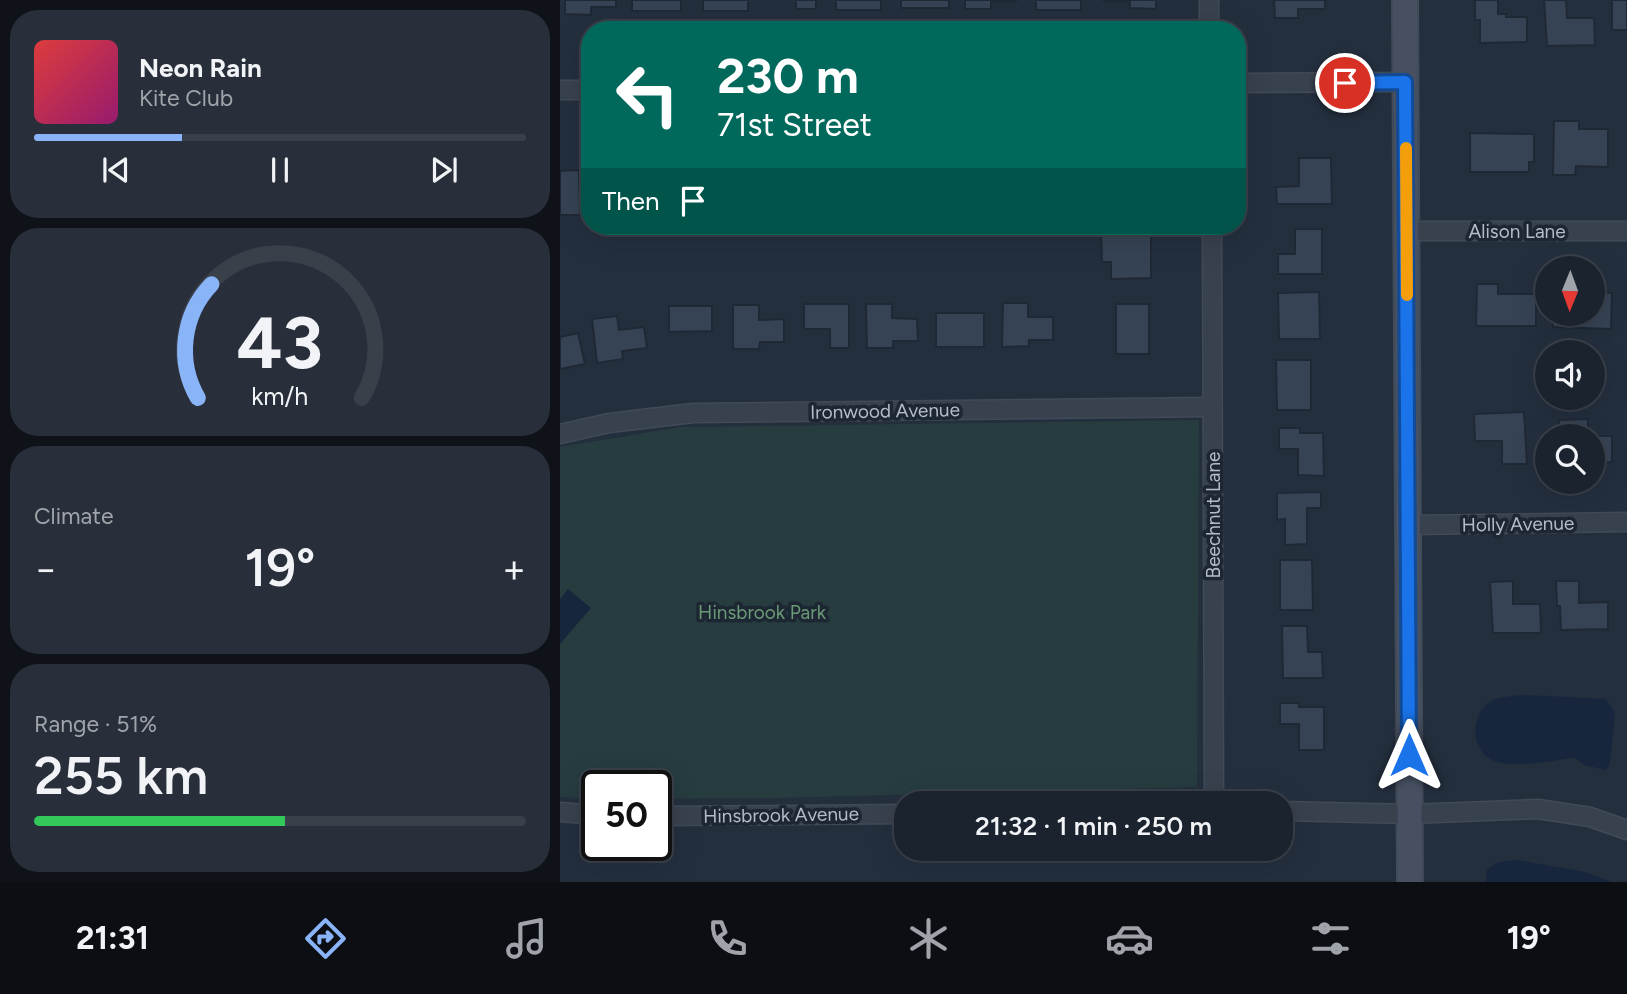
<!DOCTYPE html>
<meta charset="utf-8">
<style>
body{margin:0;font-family:Figtree,sans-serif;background:#282f3a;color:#f1f3f6;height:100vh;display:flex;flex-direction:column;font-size:26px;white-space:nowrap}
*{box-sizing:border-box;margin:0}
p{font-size:23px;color:#a0a4aa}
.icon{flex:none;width:38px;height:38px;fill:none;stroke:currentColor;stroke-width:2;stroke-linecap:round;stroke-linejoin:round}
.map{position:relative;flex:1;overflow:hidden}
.panel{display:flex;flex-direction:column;gap:10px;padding:10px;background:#0f1319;width:560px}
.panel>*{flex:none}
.top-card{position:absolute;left:21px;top:21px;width:665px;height:214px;border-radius:28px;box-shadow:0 7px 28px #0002,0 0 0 2px #39404a;background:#00695c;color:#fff;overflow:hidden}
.needle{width:46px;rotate:181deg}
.tools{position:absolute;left:975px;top:256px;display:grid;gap:14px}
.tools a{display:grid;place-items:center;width:70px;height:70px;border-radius:50%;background:#1b232e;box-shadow:0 7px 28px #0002,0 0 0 2px #39404a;font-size:35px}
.speed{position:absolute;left:21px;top:770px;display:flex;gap:14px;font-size:35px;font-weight:700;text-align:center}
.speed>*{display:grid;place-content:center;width:91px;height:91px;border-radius:50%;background:#1b232e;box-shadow:0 7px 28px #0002,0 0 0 2px #39404a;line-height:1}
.speed .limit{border:4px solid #111;border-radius:10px;background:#fff;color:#111}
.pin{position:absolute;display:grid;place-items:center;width:60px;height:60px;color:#fff;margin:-30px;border:4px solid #fff;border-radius:50%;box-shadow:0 2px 7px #0007}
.me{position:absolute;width:77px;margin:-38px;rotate:0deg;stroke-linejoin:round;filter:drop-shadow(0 0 5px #0008)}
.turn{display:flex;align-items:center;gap:24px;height:147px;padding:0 21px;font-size:32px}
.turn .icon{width:91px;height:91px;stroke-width:2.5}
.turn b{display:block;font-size:49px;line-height:60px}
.then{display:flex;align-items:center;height:66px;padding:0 21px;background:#0003;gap:14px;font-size:26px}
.big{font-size:52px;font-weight:600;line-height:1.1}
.panel .card{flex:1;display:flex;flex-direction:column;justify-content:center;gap:10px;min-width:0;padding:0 24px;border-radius:28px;background:#282f3a}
.panel .dial{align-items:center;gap:0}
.dial svg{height:182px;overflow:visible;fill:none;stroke:#39404a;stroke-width:7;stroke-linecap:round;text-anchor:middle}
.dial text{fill:#f1f3f6;stroke:none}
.song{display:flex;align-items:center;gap:21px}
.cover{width:84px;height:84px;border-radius:10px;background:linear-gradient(135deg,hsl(0 70% 55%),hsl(320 70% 35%))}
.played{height:7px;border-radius:4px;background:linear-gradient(90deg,#8ab4f8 30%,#39404a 30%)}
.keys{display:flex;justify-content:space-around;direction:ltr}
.heat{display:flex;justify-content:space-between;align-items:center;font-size:38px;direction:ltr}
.charge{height:10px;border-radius:5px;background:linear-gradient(90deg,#34c759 51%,#39404a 0)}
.trip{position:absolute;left:334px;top:791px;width:399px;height:70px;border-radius:28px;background:#1b232e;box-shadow:0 7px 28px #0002,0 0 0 2px #39404a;font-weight:600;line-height:70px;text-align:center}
.tab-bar{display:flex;height:112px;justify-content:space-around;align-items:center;background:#0b0e12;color:#a0a4aa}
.tab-bar .icon{width:49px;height:49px}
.tab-bar .selected{color:#8ab4f8}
.tab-bar b{font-size:32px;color:#f1f3f6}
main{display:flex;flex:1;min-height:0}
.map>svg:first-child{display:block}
.green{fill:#263c3f}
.water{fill:#17263c}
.building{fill:#364354;stroke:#1f2835;stroke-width:2}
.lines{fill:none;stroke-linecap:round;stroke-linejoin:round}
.street-casing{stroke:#414a57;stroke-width:21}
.secondary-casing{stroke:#414a57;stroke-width:28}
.street{stroke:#38414e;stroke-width:18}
.secondary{stroke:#465061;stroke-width:24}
.route-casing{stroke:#114b97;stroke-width:18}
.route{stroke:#1a73e8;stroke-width:12}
.slow{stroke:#f59e0b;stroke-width:12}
.labels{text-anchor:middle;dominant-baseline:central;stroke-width:7;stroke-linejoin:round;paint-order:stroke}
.street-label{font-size:19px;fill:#b4bcc9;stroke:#1d2633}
.park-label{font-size:19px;fill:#6b9a76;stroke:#1d2633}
</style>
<main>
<section class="panel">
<div class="card">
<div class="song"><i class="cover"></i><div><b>Neon Rain</b><p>Kite Club</p></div></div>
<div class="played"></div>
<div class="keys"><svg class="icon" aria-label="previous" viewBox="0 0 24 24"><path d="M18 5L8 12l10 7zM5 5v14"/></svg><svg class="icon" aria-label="pause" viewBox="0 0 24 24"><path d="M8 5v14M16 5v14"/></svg><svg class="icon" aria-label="next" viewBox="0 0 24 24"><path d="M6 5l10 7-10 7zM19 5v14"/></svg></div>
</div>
<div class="card dial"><svg viewBox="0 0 100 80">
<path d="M14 69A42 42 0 1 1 86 69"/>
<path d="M14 69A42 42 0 0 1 20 19" stroke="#8ab4f8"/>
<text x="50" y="56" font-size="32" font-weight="700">43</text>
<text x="50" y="72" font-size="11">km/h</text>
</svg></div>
<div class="card"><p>Climate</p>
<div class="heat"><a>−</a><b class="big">19°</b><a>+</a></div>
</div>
<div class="card"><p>Range · 51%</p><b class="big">255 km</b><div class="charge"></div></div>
</section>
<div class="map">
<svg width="1067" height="882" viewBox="0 0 1067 882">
<rect width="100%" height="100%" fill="#242f3e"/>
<polygon class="green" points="639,420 637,787 216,798 96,799 96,786 37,786 37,799 0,797 0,447 121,427"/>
<g class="water">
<polygon points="8,589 31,608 0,644 0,599"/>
<path d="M967,695L1046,699L1055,712L1050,763L1046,770L1024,765L1015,758C991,760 962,768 938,762C909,755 908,711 935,699C944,696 957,696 967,695Z"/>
<polygon points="957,860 1025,872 1052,882 925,882 927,870 938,862"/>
</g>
<g class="building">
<polygon points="5,0 56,0 56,7 31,7 31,15 5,14"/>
<rect x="72" y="0" width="49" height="11"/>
<rect x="143" y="0" width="45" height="11"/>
<rect x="236" y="0" width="20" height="9"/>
<rect x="276" y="0" width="45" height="10"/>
<rect x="341" y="0" width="48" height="8"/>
<polygon points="405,0 456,0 456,2 431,2 431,9 405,9"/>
<rect x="476" y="0" width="45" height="10"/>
<polygon points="544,0 596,0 596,9 570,8 570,2 544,2"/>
<polygon points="714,0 765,0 765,9 738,9 738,18 715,18"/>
<polygon points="915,0 938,0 938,14 946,14 946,17 967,17 967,42 920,43 920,20 915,20"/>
<polygon points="984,0 1006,0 1007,18 1034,18 1035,45 987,46"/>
<rect x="1052" y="0" width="15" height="30"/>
<polygon points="994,121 1019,121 1019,129 1048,129 1048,167 1016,166 1015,175 993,175"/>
<polygon points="910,133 974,134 974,162 969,162 969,172 910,172"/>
<polygon points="739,158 771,158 772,204 717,204 716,187 739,186"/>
<polygon points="19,170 20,215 0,215 0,171"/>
<polygon points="735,229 762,229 762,274 718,274 718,254 735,254"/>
<polygon points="541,232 591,232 591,278 551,279 551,262 542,262"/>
<polygon points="917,284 938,284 938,294 976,294 976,326 916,326"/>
<polygon points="759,292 760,339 719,339 718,293"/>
<polygon points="1032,292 1052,293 1051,329 993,327 993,313 1032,313"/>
<polygon points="443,303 468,303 468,317 493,317 493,340 469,340 469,346 442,347"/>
<polygon points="244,304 289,304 289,348 270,348 270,329 244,329"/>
<polygon points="306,304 332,304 332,318 357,319 358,341 333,341 333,348 307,348"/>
<rect x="556" y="304" width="33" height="50"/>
<polygon points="173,305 199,305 199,320 224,319 224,342 200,342 199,349 173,349"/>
<polygon points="109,306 152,306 152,331 109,332"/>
<rect x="376" y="313" width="48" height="34"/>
<polygon points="57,316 59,330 84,327 87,348 62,351 63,359 37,363 32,319"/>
<polygon points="18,333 25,364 0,369 0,337"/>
<polygon points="716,360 751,360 751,410 717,410"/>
<polygon points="964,412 967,464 942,464 942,441 915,441 914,414"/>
<polygon points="1028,419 1028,436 999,436 999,420"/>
<polygon points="719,428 740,428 740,433 763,433 764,476 738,475 738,449 719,449"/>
<polygon points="1032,436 1052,436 1052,462 1032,463"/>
<polygon points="761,492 761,508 747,508 747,544 725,545 725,519 717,520 717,493"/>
<polygon points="720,560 752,560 753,610 720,610"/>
<polygon points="953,581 953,604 980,604 981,633 933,633 930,582"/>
<polygon points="996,581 1019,581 1019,603 1048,602 1048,629 1001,630 1000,606 997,606"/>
<polygon points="722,626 747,626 748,652 762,652 763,678 723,678"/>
<polygon points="720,703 739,703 739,707 764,707 764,750 739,750 739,724 720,724"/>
</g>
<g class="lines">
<g class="street-casing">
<g id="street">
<polyline points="649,0 649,30"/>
<polyline points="677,83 845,82"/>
<polyline points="0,90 30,90"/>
<polyline points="652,226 654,803"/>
<polyline points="846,231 1067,231"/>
<polyline points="0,434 49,423 133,413 652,407"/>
<polyline points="848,525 1067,522"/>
<polyline points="721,811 850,814 978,809 1030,817 1067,830"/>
<polyline points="0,812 37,815"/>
<polyline points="96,816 346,814"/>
</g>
</g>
<g class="secondary-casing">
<polyline id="secondary" points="845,0 850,882"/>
</g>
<use href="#street" class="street"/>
<use href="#secondary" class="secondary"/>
</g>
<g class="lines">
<g class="route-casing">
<polyline id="route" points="785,83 845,82 849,755"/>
</g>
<use href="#route" class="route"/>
<polyline class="slow" points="846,148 847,295"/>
</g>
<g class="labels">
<g class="street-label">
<text x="957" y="231">Alison Lane</text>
<text transform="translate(325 411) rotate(-1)">Ironwood Avenue</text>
<text transform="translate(653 515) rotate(-90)">Beechnut Lane</text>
<text transform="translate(958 524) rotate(-1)">Holly Avenue</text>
<text transform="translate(221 815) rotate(-1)">Hinsbrook Avenue</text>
</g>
<g class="park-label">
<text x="202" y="612">Hinsbrook Park</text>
</g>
</g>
</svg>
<div class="tools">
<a><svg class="needle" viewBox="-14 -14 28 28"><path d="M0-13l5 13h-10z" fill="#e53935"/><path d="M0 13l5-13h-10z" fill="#a0a4aa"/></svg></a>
<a><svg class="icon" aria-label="sound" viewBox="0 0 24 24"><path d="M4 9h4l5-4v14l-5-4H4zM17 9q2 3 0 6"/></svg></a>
<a><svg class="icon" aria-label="search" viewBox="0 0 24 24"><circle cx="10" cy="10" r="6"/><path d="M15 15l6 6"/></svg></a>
</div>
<div class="speed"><div class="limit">50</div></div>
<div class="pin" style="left:785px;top:83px;background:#d93025"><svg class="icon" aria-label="arrive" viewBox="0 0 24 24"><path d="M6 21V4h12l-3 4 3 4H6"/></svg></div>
<svg class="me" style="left:849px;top:755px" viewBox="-20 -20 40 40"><path d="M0-17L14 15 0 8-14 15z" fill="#1a73e8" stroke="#fff" stroke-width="4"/></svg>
<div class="trip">21:32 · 1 min · 250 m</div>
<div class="top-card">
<div class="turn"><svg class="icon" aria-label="left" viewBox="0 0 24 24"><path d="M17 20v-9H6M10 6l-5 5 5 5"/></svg><div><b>230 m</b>71st Street</div></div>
<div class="then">Then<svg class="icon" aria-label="arrive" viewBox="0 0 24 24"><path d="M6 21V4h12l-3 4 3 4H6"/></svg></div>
</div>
</div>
</main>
<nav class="tab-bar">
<b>21:31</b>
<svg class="icon selected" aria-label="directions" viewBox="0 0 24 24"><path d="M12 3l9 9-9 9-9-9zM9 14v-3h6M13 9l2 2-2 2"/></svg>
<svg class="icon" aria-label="music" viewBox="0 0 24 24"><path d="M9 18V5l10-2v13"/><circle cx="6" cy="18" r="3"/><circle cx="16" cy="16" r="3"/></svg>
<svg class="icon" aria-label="phone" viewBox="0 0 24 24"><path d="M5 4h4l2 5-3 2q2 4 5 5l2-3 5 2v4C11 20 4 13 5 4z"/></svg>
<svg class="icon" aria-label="climate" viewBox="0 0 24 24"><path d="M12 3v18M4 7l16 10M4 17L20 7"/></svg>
<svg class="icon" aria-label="car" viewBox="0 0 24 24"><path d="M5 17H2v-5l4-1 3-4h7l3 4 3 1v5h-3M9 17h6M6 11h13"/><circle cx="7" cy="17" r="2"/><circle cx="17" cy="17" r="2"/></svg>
<svg class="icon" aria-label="filters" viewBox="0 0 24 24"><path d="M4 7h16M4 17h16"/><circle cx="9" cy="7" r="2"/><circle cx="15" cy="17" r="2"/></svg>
<b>19°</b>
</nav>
